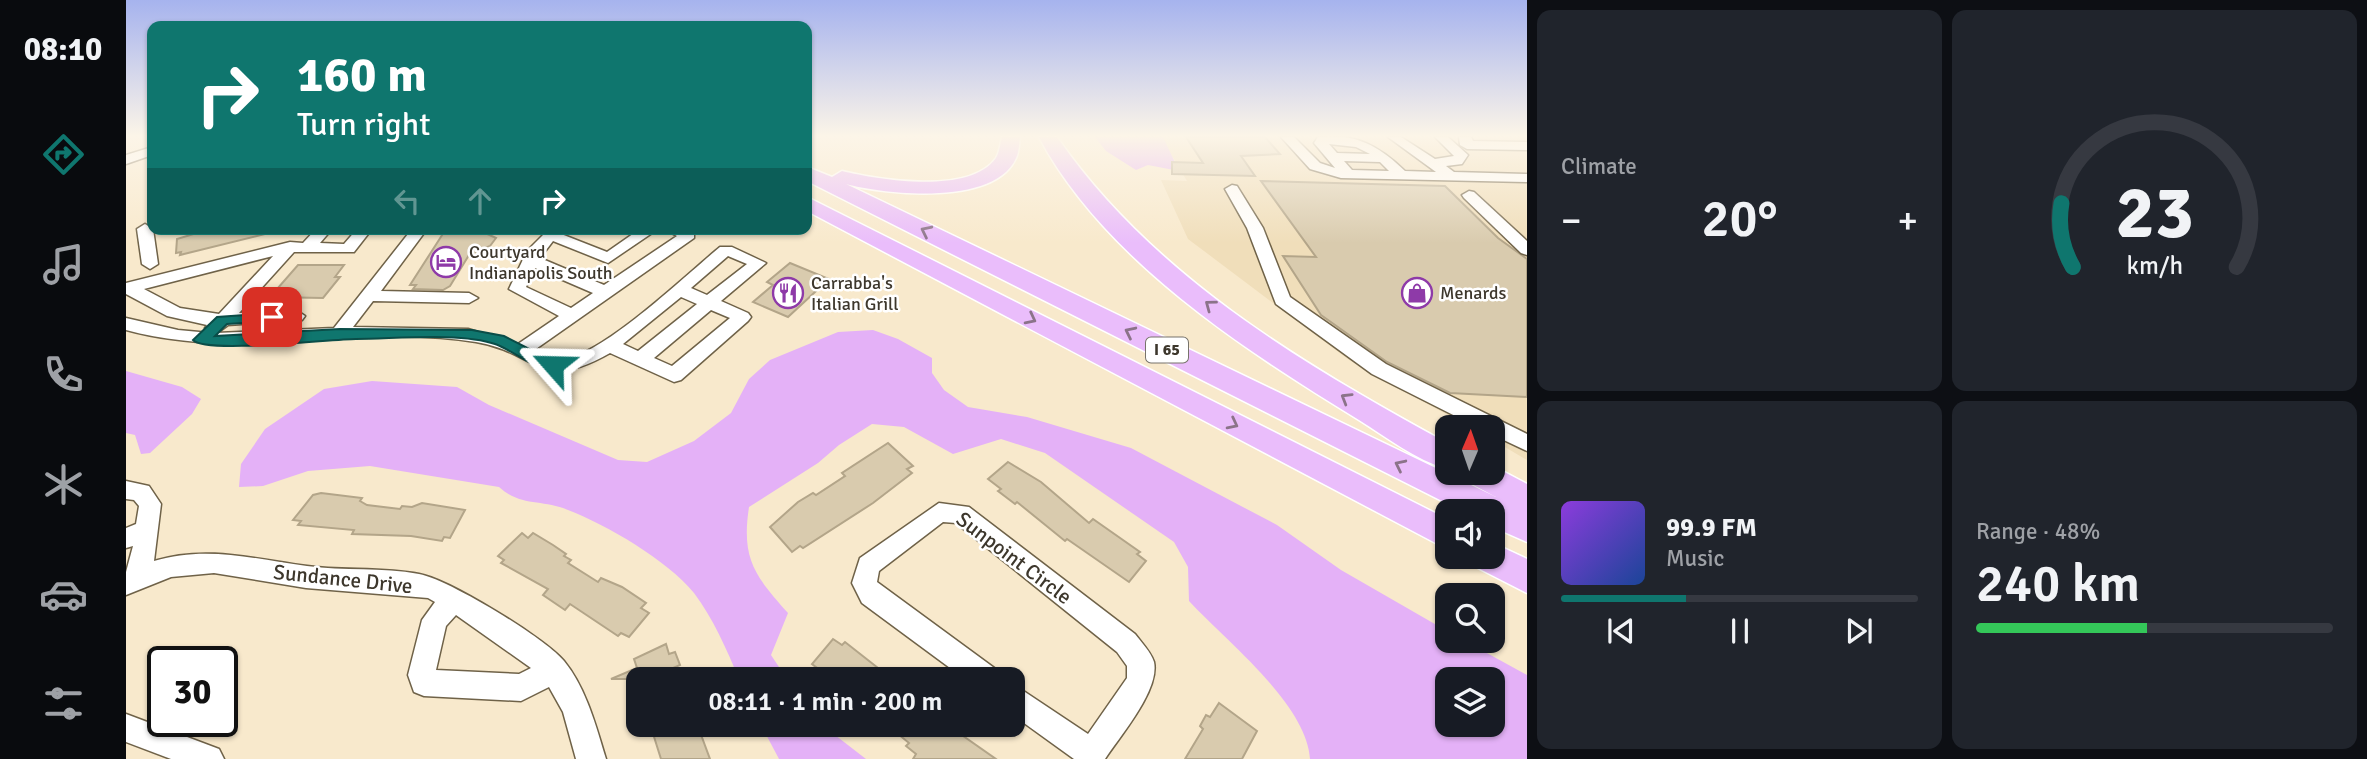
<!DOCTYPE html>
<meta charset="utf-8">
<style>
body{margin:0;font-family:Signika,sans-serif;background:#20242c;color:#f1f3f6;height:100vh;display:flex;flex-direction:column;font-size:26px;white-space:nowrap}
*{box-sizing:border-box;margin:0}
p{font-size:23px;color:#9ea1a6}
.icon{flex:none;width:38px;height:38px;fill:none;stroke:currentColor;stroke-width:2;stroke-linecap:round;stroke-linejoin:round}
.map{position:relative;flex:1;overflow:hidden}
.drawer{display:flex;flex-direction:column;gap:10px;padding:10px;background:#0d0f14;width:840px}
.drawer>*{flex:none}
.guide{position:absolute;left:21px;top:21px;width:665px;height:214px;border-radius:14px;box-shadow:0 2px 5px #0004;background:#0f766e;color:#fff;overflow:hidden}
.needle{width:46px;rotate:2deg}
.tools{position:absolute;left:1309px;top:415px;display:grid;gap:14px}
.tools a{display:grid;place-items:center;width:70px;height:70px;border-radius:14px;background:#171b24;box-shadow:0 2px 5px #0004;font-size:35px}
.speed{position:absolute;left:21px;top:646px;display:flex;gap:14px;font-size:35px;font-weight:700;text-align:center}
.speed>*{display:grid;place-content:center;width:91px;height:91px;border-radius:50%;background:#171b24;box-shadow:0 2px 5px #0004;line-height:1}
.speed .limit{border:4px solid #111;border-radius:10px;background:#fff;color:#111}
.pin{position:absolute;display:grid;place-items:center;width:60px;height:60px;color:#fff;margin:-30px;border-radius:14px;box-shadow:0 4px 10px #0006}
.me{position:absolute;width:77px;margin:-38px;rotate:295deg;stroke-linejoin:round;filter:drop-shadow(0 0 5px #0008)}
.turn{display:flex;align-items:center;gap:24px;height:147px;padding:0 35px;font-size:32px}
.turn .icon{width:91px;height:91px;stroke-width:2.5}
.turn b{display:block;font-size:49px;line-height:60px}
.lanes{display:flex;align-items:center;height:66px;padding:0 35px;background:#0003;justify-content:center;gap:35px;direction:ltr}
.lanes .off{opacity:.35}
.big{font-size:52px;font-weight:600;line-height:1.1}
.drawer .widget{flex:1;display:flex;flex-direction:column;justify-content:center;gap:10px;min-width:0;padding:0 24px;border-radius:14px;background:#20242c}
.drawer .dial{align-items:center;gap:0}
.dial svg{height:182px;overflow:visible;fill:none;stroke:#363941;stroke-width:7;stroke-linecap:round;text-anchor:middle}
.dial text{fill:#f1f3f6;stroke:none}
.song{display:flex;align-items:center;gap:21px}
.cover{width:84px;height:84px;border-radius:10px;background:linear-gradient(135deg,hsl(270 70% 55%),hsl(220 70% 35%))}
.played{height:7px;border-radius:4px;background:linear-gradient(90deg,#0f766e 35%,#363941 35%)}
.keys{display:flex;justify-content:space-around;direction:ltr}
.heat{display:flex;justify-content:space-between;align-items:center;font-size:38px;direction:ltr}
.charge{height:10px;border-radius:5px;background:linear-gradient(90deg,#34c759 48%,#363941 0)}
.drawer .tiles{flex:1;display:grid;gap:10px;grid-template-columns:repeat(2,1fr)}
.trip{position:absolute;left:500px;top:667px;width:399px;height:70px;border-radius:14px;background:#171b24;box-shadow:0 2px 5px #0004;font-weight:600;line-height:70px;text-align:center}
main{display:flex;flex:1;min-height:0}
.dock{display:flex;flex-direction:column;width:126px;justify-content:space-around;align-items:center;background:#090b0e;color:#9ea1a6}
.dock .icon{width:49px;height:49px}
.dock .current{color:#0f766e}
.dock b{font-size:32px;color:#f1f3f6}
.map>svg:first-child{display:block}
.built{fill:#f0deba}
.water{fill:#e4b1f7;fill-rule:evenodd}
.building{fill:#d9cbae;stroke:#b3a589;stroke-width:2}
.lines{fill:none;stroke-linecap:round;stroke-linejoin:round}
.minor-casing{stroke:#6f6248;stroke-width:3}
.highway-casing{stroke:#fff;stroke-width:3}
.minor{fill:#fff;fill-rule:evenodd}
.highway{fill:#eabdfb;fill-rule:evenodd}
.oneway{stroke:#8b7389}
.route{fill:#0f766e;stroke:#0a4d48;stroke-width:2}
.labels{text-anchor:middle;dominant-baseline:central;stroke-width:5;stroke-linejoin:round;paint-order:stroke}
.shield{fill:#fff;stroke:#77736b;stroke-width:2}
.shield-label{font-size:16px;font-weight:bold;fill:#3d372c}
.poi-label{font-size:18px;fill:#3d372c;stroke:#fff;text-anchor:start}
.near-street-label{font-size:21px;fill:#3d372c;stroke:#fff}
</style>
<main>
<nav class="dock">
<b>08:10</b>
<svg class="icon current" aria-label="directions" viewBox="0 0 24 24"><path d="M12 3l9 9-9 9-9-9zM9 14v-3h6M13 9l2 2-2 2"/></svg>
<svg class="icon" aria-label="music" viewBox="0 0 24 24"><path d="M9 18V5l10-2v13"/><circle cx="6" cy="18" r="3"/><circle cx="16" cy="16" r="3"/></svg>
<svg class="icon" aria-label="phone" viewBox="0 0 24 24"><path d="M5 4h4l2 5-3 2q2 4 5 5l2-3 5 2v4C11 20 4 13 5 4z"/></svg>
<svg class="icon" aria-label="climate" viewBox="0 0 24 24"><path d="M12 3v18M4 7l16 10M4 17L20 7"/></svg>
<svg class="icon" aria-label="car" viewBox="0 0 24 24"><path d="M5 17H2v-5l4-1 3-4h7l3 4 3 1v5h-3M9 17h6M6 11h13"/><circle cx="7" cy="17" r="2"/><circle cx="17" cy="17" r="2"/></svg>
<svg class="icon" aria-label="filters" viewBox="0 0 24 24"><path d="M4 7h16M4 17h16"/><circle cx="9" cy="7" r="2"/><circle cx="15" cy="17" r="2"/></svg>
</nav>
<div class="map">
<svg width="1401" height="759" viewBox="0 0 1401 759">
<rect width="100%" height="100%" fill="#f8e9cc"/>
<polygon class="built" points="1035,137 1401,137 1401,460 1367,440 1367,427 1343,427 1223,360 1062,239 1035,180 1061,181"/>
<g class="water">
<polygon points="969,137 1037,137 1053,171 1022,165 1010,170 980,151"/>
<path d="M747,330L772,339L806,358V373L818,390L842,407L901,417L1005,448L1151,525L1215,570L1321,631V640L1339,641L1401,675V759H1184C1181,704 1099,640 1063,601L1062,567L1048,542L919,453L875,439L827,454L778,427L746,424L713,445L692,463L623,507C615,559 629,576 662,613L645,655L661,679H613C601,650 587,618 568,593C541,560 481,525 442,510C416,499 395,507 373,487L244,466L182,471L137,486L113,487L115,464L139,429L198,389L246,381L331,387L363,405L492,460L521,462L568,441L605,413L623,379L644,360L712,332ZM1321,679H1367V724H1321Z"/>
<polygon points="0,371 56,387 75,399 66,414 24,453 15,454 9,435 0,433"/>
<polygon points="635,725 696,725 740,759 653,759"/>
</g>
<g class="building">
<polygon points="1060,137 1139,137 1154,154 1115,156 1129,176 1046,174 1046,162 1077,163"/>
<polygon points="1135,181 1319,186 1372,238 1401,259 1401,397 1324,393 1261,362 1195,315 1157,256 1190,257"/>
<polygon points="84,229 139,229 139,234 54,255 55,252 50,253 51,239"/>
<polygon points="320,229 361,229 359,233 370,238 364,246 343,255 324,286 317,290 287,289 290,285 284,285"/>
<polygon points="664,263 703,279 662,317 627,302 647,285 641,282"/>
<polygon points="172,265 218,265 209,277 214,277 197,298 144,297"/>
<polygon points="762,443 787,466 781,469 786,473 747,503 677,548 674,546 666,552 644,527 672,502 687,493 690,495 719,476 716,473"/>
<polygon points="882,462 915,482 963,523 967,519 1014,552 1011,554 1020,561 1003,582 941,539 939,541 891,502 889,504 872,491 875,489 862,479"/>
<polygon points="195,493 236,498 234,501 241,505 274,509 276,506 286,507 296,503 339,510 324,538 318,537 316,541 285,536 226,534 228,530 172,525 175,521 167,520 187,495"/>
<polygon points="396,533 402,538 407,533 427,545 440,554 438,556 445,560 442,563 472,582 475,578 496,587 520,603 515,608 523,613 503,637 495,633 492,636 444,604 439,610 417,595 422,589 375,563 378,560 372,556"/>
<polygon points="707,639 716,645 719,642 766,679 689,679 695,671 686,664"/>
<polygon points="540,644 543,654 549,652 554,665 547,668 551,679 485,679 511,668 508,659"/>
<polygon points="1093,703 1131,731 1116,759 1059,759 1077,729 1074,726 1080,715 1084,717"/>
<polygon points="524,724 571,724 584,759 535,759"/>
<polygon points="760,724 820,724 870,759 787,759 790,754 780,746 783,743"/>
</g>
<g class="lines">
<g class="minor-casing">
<g id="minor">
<path d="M1155,137H1168L1194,163L1209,168L1188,143L1192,137C1230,133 1253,146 1279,171L1310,172L1262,137H1275L1309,159L1328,156L1309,137H1322L1342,155L1336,164L1320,166L1328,172L1401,174V182L1215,178L1184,169ZM1203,144L1230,147L1244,154L1211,153ZM1218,161L1254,162L1263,171L1226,170Z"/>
<polygon points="1333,137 1345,137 1347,141 1401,142 1401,150 1341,149 1334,145"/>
<polygon points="26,147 26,155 0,164 0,155"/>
<polygon points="1106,185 1111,186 1137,228 1164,297 1260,364 1401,434 1401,451 1367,435 1367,427 1351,427 1246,374 1150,304 1121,228 1099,189"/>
<polygon points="1343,191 1348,192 1401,241 1401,255 1395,253 1338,198 1336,195"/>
<polygon points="19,224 27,229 32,264 24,269 16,264 11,229"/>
<path d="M190,229H206L194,243L218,244L231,229H246L228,252H168L113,313L170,310L179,316L176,320L102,325L91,333L208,328L286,229H301L255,291L343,293L352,298L343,303L247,301L227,327L342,329L392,344L433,316L383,289L401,251L420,232H430L481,252L514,229H532L482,263L427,241L414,258L478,285L551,236L538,229L568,232V238L407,351C418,356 431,361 443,358C484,348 560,275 594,247H606L640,263L595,301L622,313L625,317L622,321L555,380L548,382L484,353C412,394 412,352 350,342C233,323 116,362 0,330V318L52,330L84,333L79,328L81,325L41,316L0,294V283L164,242L177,243ZM147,256L93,314L54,308L18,289ZM602,256L621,264L581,295L565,288ZM409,268L467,293L445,308L400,287ZM555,297L571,304L512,351L497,344ZM585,310L604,318L546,366L528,358Z"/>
<path d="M0,481L23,486L35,504L28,561C80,545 128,559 181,566C218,571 256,567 293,574C322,579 419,638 438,661C460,688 470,726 480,759H450L437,712L423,687L395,701L298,696L288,692L282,675L296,620L309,602L302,598L180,588L88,573L45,577L0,595V572L7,546L0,548V528L10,524L13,506L8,500L0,499ZM330,615L405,668L393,674L310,670L320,626Z"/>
<path d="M813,503L843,507L1009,634C1015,642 1025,652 1028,662C1034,690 994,736 979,759H948L887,715V684L962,734L1001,678V666L991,652L830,523L817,522L753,571L751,582L871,670L875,679H839L736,603L726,583L734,558Z"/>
<polygon points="0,714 93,749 98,759 45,759 0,742"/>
</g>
</g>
<g class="highway-casing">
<g id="highway">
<path d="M876,137H894C893,144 893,152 890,158C869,206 761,195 720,184L1370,497L1340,481L1336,472H1367V466L1401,484V542L1367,527V511H1336L681,181V167L706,177L716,171C753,180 844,195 870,158C874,152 874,143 876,137Z"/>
<path d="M913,137H931C1027,276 1175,363 1321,443V469C1290,460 1260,437 1233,420C1117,349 978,259 913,137Z"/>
<polygon points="681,197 1321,519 1321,549 681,211"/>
<polygon points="1367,543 1401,559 1401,593 1350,567 1345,556 1367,556"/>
</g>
</g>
<use href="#minor" class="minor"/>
<use href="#highway" class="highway"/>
</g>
<defs><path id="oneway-chevron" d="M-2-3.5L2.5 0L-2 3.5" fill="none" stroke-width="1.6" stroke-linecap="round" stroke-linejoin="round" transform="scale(1.75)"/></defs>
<g class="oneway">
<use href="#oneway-chevron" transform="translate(800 231) rotate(-154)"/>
<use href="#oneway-chevron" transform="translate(1084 305) rotate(-143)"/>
<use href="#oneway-chevron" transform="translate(905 319) rotate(27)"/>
<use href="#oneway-chevron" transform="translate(1004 332) rotate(-154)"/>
<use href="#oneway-chevron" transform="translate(1220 398) rotate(-149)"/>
<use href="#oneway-chevron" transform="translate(1107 424) rotate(27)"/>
<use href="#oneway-chevron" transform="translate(1274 465) rotate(-154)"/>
</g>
<linearGradient id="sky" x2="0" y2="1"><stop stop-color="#a6b3ee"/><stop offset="0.56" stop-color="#fcf5e8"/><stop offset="1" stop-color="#fcf5e8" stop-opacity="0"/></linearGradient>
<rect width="1401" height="243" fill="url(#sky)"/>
<path class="route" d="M146,313L151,314V321L101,324L89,336L214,329L346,330L378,336L435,365L432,369C414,374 387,350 369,344C335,332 268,339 230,339C205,339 79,354 67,340L91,317Z"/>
<defs>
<g id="hotel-ring" transform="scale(1.575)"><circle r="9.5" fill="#fff" stroke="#8e3aa8" stroke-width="1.5"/><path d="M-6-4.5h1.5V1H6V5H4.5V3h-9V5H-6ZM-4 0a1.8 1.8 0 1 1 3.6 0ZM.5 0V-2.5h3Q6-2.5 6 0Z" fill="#8e3aa8"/></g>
<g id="restaurant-ring" transform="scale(1.575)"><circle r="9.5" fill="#fff" stroke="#8e3aa8" stroke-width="1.5"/><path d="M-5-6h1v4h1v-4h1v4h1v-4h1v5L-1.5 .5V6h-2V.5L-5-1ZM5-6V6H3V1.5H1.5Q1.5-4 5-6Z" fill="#8e3aa8"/></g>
<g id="shop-ring" transform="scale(1.575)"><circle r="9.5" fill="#fff" stroke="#8e3aa8" stroke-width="1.5"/><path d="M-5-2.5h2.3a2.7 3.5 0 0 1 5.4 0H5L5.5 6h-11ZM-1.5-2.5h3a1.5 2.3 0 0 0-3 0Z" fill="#8e3aa8"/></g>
</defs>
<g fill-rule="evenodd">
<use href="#hotel-ring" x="320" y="262"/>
<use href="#restaurant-ring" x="662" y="293"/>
<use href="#shop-ring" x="1291" y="293"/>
</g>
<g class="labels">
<rect class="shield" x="1020" y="337.5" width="42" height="25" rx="5"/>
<g class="shield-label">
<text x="1041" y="350">I 65</text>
</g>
<g class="poi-label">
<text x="343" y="252">Courtyard<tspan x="343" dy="21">Indianapolis South</tspan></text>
<text x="685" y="283">Carrabba's<tspan x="685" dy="21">Italian Grill</tspan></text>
<text x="1314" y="293">Menards</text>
</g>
<g class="near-street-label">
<text transform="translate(888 558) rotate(37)">Sunpoint Circle</text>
<text transform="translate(217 579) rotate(6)">Sundance Drive</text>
</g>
</g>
</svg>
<div class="tools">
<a><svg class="needle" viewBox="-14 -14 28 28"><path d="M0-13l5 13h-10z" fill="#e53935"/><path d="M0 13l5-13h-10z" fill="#9ea1a6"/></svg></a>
<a><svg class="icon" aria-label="sound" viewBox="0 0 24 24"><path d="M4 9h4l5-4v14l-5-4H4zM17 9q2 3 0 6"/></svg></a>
<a><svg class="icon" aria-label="search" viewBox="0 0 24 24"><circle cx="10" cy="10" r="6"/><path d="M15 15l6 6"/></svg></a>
<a><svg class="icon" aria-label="layers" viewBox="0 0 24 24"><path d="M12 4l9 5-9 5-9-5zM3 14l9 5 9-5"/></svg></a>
</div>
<div class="speed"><div class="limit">30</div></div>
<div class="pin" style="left:146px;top:317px;background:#d93025"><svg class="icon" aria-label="arrive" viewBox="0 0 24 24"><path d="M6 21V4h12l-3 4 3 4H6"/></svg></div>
<svg class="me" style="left:427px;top:365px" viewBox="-20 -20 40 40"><path d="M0-17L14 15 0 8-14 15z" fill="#0f766e" stroke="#fff" stroke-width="4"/></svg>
<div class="trip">08:11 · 1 min · 200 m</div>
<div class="guide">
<div class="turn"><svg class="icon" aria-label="right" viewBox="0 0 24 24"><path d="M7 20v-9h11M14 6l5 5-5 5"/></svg><div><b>160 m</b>Turn right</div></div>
<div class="lanes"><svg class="icon off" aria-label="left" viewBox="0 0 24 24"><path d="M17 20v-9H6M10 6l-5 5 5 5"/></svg><svg class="icon off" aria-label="ahead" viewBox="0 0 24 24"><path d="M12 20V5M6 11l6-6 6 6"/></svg><svg class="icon" aria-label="right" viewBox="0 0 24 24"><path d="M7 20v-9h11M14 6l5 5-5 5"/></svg></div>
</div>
</div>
<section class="drawer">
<div class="tiles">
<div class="widget"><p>Climate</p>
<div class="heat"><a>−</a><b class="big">20°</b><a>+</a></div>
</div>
<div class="widget dial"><svg viewBox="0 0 100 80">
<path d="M14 69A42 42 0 1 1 86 69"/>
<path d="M14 69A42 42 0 0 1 9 41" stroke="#0f766e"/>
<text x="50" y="56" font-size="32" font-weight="700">23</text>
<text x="50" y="72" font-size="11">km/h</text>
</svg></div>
<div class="widget">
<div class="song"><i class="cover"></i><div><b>99.9 FM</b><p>Music</p></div></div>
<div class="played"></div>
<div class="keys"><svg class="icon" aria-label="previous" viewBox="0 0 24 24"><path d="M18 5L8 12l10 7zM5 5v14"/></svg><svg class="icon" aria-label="pause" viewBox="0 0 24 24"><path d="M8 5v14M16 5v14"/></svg><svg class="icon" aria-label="next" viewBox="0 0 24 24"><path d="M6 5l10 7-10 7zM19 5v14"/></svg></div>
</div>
<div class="widget"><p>Range · 48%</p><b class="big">240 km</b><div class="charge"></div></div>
</div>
</section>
</main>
